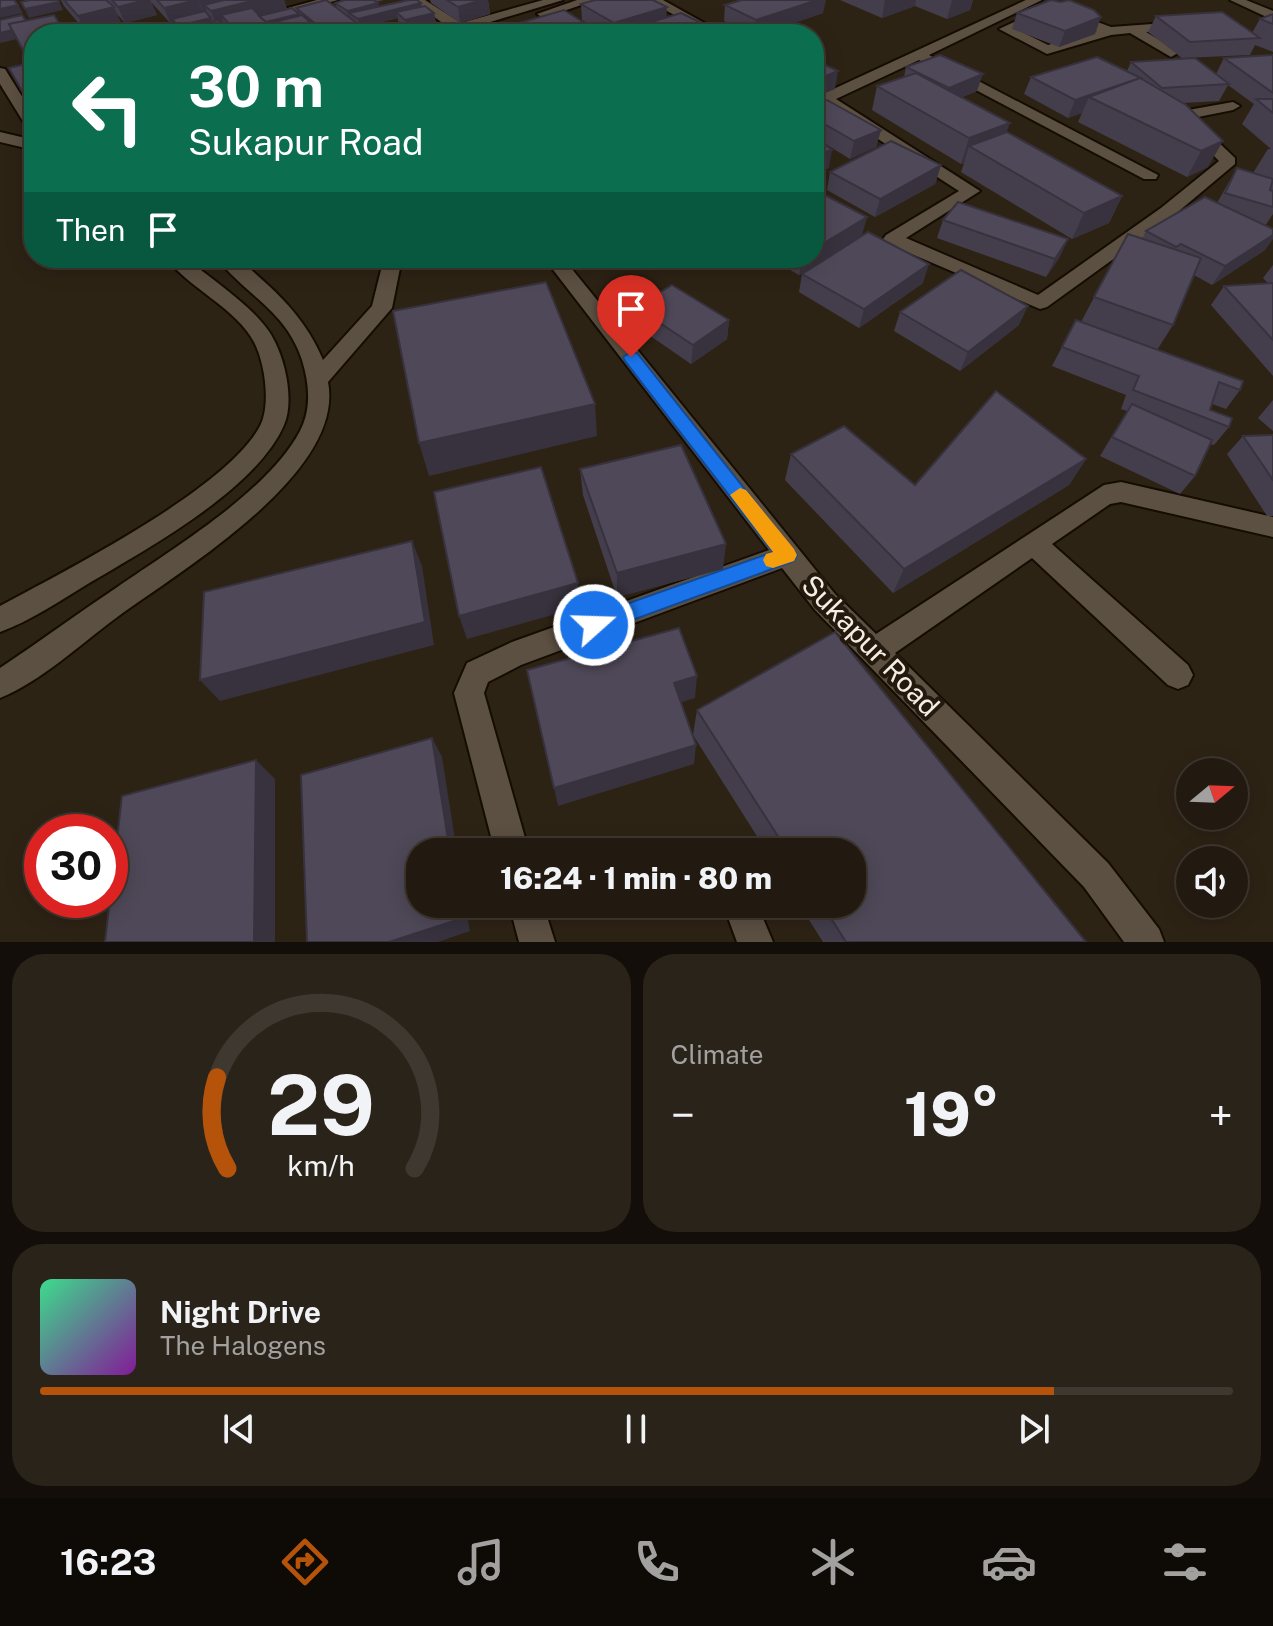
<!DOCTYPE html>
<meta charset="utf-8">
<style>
body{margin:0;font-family:"Public Sans",sans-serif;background:#2a2319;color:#f1f3f6;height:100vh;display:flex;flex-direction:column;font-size:30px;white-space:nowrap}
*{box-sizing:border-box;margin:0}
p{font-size:26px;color:#a2a19f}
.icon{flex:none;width:44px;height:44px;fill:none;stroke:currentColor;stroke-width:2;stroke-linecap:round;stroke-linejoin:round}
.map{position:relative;height:942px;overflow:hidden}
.sheet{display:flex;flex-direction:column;gap:12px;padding:12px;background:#130e09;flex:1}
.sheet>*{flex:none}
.top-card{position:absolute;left:24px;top:24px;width:800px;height:244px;border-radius:32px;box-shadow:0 4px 20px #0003,0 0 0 2px #3f3830;background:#0b6e4f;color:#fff;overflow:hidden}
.needle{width:52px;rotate:71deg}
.fabs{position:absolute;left:1176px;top:758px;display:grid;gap:16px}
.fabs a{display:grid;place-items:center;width:72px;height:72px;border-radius:50%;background:#221a10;box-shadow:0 4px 20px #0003,0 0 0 2px #3f3830;font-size:40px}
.speed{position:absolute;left:24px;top:814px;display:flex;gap:16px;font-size:40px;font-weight:700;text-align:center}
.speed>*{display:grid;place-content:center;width:104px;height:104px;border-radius:50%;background:#221a10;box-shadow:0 4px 20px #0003,0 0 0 2px #3f3830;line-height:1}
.speed .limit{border:12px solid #d22;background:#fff;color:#111}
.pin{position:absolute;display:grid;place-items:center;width:68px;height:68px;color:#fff;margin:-82px -34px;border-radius:50% 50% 50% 0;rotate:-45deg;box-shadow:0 0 8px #0007}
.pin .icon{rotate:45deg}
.me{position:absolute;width:88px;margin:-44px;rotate:70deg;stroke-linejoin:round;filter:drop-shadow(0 0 6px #0008)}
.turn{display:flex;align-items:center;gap:28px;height:168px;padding:0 32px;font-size:36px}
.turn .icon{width:104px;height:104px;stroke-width:2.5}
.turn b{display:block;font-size:56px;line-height:68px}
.then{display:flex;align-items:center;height:76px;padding:0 32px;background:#0003;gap:16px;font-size:30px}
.big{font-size:60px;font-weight:800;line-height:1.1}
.sheet .tile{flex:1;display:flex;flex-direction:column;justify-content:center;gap:12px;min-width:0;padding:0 28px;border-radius:32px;background:#2a2319}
.sheet .dial{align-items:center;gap:0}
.dial svg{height:208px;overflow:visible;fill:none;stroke:#3f3830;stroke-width:7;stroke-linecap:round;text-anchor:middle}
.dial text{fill:#f1f3f6;stroke:none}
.song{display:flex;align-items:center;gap:24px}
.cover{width:96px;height:96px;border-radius:12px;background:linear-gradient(135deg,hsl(150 70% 55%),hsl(290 70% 35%))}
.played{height:8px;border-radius:4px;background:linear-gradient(90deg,#b45309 85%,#3f3830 85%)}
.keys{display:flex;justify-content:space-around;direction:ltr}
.heat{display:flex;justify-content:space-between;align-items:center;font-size:44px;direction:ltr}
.sheet .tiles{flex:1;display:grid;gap:12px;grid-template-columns:1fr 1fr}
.tile:last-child{grid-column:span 2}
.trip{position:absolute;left:406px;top:838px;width:460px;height:80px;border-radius:32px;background:#221a10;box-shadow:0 4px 20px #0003,0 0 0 2px #3f3830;font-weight:800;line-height:80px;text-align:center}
.menu{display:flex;height:128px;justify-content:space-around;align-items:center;background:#0e0a06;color:#a2a19f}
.menu .icon{width:56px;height:56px}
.menu .current{color:#b45309}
.menu b{font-size:36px;color:#f1f3f6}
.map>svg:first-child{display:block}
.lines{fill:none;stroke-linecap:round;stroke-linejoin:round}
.minor-casing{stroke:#150c02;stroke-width:4}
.minor{fill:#5c5042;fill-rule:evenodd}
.wall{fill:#443e4c}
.shaded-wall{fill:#37323e}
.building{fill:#4f4858;stroke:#37323e;stroke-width:2}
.route{fill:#1a73e8;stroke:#114b97;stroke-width:2}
.slow{fill:#f59e0b}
.labels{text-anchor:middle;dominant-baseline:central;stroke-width:8;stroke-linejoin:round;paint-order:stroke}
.street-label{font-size:28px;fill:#f4ede4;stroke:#23190c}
</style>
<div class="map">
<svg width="1273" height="942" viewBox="0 0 1273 942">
<rect width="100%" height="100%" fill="#2d2315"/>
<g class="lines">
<g class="minor-casing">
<g id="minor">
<polygon points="317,0 338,0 214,34 192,34"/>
<polygon points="411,0 425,0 461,23 543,0 563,0 451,34 430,34 448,27"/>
<polygon points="577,0 596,0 543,18 537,14"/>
<polygon points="648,0 663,0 724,34 707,34"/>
<polygon points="1026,0 1042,0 929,55 1158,175 1156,179 1144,179 919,60 836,99 980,191 906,238 1038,295 1161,208 1219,161 1177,118 1177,112 1233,102 1240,106 1233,110 1193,118 1235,158 1235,164 1173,216 1047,307 1040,309 886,243 883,239 886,235 959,191 825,105 814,107 814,98"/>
<polygon points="1230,0 1246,0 1273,11 1273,20"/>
<polygon points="1068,11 1111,27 1180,22 1186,26 1180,30 1146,32 1176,50 1178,53 1171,57 1130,33 1111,35 1047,54 999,29 1027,16 1035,16 1035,22 1016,29 1048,45 1097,31 1064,18 1062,15"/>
<polygon points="0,68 5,69 34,116 34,133 29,131 0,84"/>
<polygon points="0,132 34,140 34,150 0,142"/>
<path d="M166,258H186C212,280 261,311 275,342C286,364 294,402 284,425C256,490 145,550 86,585C58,602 30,621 0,632V606C65,571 227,489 260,426C271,405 265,363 254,342C237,309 189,288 166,258Z"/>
<path d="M217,258H237C273,288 305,316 323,360L372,306L384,258H402L392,308L328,382C346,473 180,571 116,618C82,643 40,682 0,698V668C39,642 77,614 116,588C172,549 268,492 300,431C312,408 309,383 302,360C286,310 245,295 217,258Z"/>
<polygon points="544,258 563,258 835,594 876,634 1104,485 1121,482 1273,517 1273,537 1121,502 1110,504 1052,544 1188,665 1193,675 1188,685 1178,689 1168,685 1032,558 895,653 1108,863 1159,929 1164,942 1124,942 1084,887 815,610 782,568 521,665 488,682 484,693 529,852 495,852 454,693 467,663 512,642 769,550"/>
<polygon points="509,904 543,904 555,942 519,942"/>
<polygon points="723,904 757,904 773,942 737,942"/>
</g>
</g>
<use href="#minor" class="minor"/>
</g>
<g class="wall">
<polygon points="61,0 284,0 287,9 298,13 296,8 337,8 335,3 345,0 384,0 376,2 379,6 422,6 436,22 407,29 398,21 398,18 362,27 370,34 320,34 311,26 312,31 299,34 181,34 175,28 173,23 171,24 151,2 157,15 125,23 116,13 121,23 86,32 64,6"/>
<polygon points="426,0 488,0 490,14 460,23 431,3 430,0"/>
<polygon points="840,0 973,0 970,10 947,19 915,6 882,18"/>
<polygon points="581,4 666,17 724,34 648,34 648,28 631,34 606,34 582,20"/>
<polygon points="725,5 823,13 762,34 749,34 724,21"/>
<polygon points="1017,13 1095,34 1059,47 1012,29"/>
<polygon points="1273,14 1273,52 1255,45 1250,55 1182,58 1148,32 1156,16 1252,33 1260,19"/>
<polygon points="502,28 597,31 597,34 502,34"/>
<polygon points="1273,55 1273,214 1265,226 1265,250 1212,285 1194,275 1173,325 1157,350 1240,390 1226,409 1212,404 1210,410 1229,427 1214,445 1210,444 1195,476 1180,494 1100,456 1127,411 1121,409 1126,395 1052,366 1076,320 1081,322 1128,234 1142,239 1146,231 1217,203 1237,168 1253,173 1268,149 1271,149 1242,124 1254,104 1228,85 1219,101 1183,103 1208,167 1187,177 1078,122 1082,113 1068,118 1024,94 1031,77 1127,71 1131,62 1216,74 1224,58"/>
<polygon points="906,67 977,91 962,97 1007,132 1122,196 1109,223 1072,239 961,172 964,163 961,164 872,110 877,86 904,77"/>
<polygon points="814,105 881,130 876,147 850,159 824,143 829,168 814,172"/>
<polygon points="941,165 935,184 875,217 827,190 830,172"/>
<polygon points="943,220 1068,239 1059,258 1046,277 937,238"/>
<polygon points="862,235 799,275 769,258 814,258"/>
<polygon points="1273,265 1273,376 1211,305 1224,286 1268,283 1263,278"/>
<polygon points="802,274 923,283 859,328 799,292"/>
<polygon points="636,307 729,320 727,339 691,364 636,326"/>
<polygon points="900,312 1019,325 960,371 894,331"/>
<polygon points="1273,400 1273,431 1258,418"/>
<polygon points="1273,435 1273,516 1267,516 1227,454 1243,436"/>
<polygon points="791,454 915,485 1086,459 1069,485 893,593 785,480"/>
<polygon points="580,469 723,569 617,597 583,495"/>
<polygon points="697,710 1086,942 823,942 799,904 852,904 852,852 767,852 693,735"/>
</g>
<g class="shaded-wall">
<polygon points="146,0 150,0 157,15 125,23 118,7"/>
<polygon points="198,0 233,0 204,5 207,10 203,11"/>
<polygon points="198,0 204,16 172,19 173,23 171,24 164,8"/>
<polygon points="242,0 284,0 287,10 229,24 221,15 224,25 217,27 211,11"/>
<polygon points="482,0 488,0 490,14 460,23 458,7"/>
<polygon points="817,0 826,0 823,13 762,34 755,34 756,20"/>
<polygon points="885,0 916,0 915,6 882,18"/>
<polygon points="952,0 973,0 970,10 947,19"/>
<polygon points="59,2 63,10 29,18 25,9"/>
<polygon points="378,3 380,11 349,13 351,19 350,19 348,11"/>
<polygon points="421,3 423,11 396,12 398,18 360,28 358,19"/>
<polygon points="18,5 23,13 0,18 0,9"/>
<polygon points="114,7 121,23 86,32 78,16"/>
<polygon points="667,7 666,23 648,23 648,28 631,34 614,34 614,23"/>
<polygon points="434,13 436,22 407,29 405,20"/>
<polygon points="299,14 302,22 272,28 274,34 248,34 264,22"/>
<polygon points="1101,17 1095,34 1059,47 1065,31"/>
<polygon points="211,18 214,26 180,30 178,26"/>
<polygon points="310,22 312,31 299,34 276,34 275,31"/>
<polygon points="30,26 34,35 0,43 0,33"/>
<polygon points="34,50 34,69 24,52"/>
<polygon points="838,71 835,89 814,97 814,81"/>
<polygon points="983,74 977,91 944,105 949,88"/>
<polygon points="1143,79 1089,97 1082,113 1068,118 1075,100"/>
<polygon points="34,101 34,112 28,102"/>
<polygon points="1010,123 1001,148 969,146 964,163 961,164 969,138"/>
<polygon points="881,130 876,147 850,159 854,141"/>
<polygon points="1223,141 1208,167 1187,177 1201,151"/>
<polygon points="832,150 829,168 814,172 814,155"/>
<polygon points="941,165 935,184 875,217 880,199"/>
<polygon points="1122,196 1109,223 1072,239 1084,213"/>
<polygon points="867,217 862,235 799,275 802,258 814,258 814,249"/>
<polygon points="1273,235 1273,239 1265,250 1212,285 1225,266"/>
<polygon points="1068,239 1059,258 1046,277 1055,259"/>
<polygon points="929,264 923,283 859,328 864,309"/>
<polygon points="1028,306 1019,325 960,371 968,352"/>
<polygon points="729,320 727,339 691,364 693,345"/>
<polygon points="595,404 597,436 429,476 419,443"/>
<polygon points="1086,459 1069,485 893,593 904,569"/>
<polygon points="412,541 422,566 434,645 220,701 200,680"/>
<polygon points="726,544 723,569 617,597 617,573"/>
<polygon points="578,583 581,607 467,639 459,616"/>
<polygon points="697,676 695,698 672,705 674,683"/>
<polygon points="432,738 442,757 457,852 450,852"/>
<polygon points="696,745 694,764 558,806 554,788"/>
<polygon points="256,760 275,779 275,942 254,942"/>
<polygon points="458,904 465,904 470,931 438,942 389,942"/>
</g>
<g class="building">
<polygon points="0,0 14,0 18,5 0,9"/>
<polygon points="30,0 58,0 59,2 25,9 21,2"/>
<polygon points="64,0 106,0 114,7 78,16"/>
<polygon points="112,0 146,0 118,7"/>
<polygon points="157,0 197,0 164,8"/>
<polygon points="224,0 256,0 211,11 204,5"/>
<polygon points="326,0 370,33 328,34 296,8"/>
<polygon points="345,0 373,0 378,3 348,11 335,3"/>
<polygon points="409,0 417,0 421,3 358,19 349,13"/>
<polygon points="447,0 482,0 458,7"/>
<polygon points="595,0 653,0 667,7 614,23 581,4"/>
<polygon points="742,0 817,0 756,20 725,5"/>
<polygon points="1051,0 1061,2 1069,0 1094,10 1101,17 1065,31 1017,13"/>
<polygon points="425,6 434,13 405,20 396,12"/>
<polygon points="252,8 272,28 248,34 238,34 221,15"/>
<polygon points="292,8 299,14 266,22 259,16"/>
<polygon points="564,10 597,31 586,34 511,34 502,28"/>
<polygon points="205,11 211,18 178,26 172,19"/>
<polygon points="1222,12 1260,38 1190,42 1156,16"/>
<polygon points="681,13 724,34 669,34 648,23"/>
<polygon points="1273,14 1273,24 1260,19"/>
<polygon points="22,15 26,21 9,24 12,30 0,33 0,20"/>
<polygon points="54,15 66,34 34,34 34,50 24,52 9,24"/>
<polygon points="302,15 310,22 275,31 267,24"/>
<polygon points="218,20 233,34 184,34 180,30"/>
<polygon points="940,55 983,74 949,88 906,67"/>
<polygon points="1273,55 1273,93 1224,58"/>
<polygon points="1097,57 1143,79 1140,78 1075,100 1031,77"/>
<polygon points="1195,58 1229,84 1162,88 1131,62"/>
<polygon points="814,60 838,71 814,81"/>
<polygon points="34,62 34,101 28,102 9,68"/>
<polygon points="916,73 1010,123 969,138 877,86"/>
<polygon points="1140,78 1186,105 1223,141 1201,151 1089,97"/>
<polygon points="1256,99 1273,99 1273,113"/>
<polygon points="827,100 881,130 854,141 814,118 814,105"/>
<polygon points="1007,132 1122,196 1084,213 969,146"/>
<polygon points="814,136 832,150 814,155"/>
<polygon points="891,141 941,165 880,199 830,172"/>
<polygon points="1237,168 1273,179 1270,190 1273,191 1273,207 1225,193"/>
<polygon points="817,191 867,217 814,249 814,193"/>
<polygon points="1205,197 1273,229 1273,235 1225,266 1181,244 1176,247 1146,231"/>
<polygon points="958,202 1068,239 1055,259 943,220"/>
<polygon points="868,232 929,264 864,309 802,274"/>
<polygon points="1128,234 1201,258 1173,325 1094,297"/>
<polygon points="961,270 1028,306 968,352 900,312"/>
<polygon points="546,282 595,404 419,443 393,311"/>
<polygon points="1273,283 1273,340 1224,286"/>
<polygon points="672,285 729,320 693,345 636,307"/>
<polygon points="1076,320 1243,381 1240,390 1219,382 1210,410 1232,418 1229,427 1133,390 1139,376 1062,347"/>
<polygon points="996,391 1086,459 904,569 791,454 844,426 915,485"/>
<polygon points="1132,404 1212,440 1195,476 1112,437"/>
<polygon points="1273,435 1273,480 1243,436"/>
<polygon points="681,445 726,544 617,573 580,469"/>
<polygon points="541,467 578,583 459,616 434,492"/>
<polygon points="412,541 425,622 200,680 204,592"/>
<polygon points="679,628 697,676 674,683 696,745 554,788 527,670"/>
<polygon points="835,632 1086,942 846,942 822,904 852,904 852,852 788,852 697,710"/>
<polygon points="432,738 450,852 420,852 420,904 458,904 460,919 389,942 307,942 301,775"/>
<polygon points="256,760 254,942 105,942 122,796"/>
</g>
<polygon class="route" points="631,352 637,353 797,555 794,561 594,634 587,632 584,625 587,618 773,552 625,361 623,357"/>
<polygon class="slow" points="740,488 746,490 794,549 797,555 794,561 773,568 766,566 763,560 766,554 773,552 730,495"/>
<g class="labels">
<g class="street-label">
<text transform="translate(871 645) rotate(46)">Sukapur Road</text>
</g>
</g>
</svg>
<div class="fabs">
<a><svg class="needle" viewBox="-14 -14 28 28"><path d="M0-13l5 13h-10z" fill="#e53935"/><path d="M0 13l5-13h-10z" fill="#a2a19f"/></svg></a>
<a><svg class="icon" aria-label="sound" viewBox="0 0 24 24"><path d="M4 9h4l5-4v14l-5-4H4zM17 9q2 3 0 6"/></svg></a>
</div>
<div class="speed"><div class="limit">30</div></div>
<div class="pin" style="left:631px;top:357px;background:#d93025"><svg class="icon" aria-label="arrive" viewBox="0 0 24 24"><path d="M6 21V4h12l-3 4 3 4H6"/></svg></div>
<svg class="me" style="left:594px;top:625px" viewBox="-20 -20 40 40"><circle r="17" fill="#1a73e8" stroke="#fff" stroke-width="3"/><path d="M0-11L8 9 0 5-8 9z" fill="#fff"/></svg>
<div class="trip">16:24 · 1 min · 80 m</div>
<div class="top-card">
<div class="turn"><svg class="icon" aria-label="left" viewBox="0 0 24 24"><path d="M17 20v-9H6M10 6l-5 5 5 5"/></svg><div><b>30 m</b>Sukapur Road</div></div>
<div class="then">Then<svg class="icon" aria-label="arrive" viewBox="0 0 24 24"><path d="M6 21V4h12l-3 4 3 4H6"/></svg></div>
</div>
</div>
<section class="sheet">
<div class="tiles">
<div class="tile dial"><svg viewBox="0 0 100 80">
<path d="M14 69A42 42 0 1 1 86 69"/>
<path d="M14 69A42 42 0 0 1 10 34" stroke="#b45309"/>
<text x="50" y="56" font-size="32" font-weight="700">29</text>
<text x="50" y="72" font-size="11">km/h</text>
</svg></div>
<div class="tile"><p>Climate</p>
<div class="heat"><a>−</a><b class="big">19°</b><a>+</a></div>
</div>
<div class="tile">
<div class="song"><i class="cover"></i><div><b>Night Drive</b><p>The Halogens</p></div></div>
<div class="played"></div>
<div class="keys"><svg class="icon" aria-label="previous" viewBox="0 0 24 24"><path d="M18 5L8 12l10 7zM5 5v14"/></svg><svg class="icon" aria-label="pause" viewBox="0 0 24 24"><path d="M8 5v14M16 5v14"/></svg><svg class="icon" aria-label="next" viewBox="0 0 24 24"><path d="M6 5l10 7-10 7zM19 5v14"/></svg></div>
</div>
</div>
</section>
<nav class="menu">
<b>16:23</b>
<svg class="icon current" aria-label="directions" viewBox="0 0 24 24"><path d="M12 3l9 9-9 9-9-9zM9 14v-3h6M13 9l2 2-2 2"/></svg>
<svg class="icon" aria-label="music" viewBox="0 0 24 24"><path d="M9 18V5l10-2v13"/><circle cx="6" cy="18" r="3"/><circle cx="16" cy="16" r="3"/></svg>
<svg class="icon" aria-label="phone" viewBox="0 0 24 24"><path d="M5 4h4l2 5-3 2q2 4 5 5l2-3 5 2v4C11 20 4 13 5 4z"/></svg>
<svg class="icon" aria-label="climate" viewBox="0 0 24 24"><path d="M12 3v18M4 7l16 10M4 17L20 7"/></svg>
<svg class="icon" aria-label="car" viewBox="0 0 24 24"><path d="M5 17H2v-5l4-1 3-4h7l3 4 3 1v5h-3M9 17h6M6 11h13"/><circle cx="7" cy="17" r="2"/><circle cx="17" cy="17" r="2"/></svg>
<svg class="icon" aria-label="filters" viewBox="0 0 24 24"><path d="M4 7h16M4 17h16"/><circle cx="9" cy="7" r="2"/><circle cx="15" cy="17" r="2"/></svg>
</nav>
